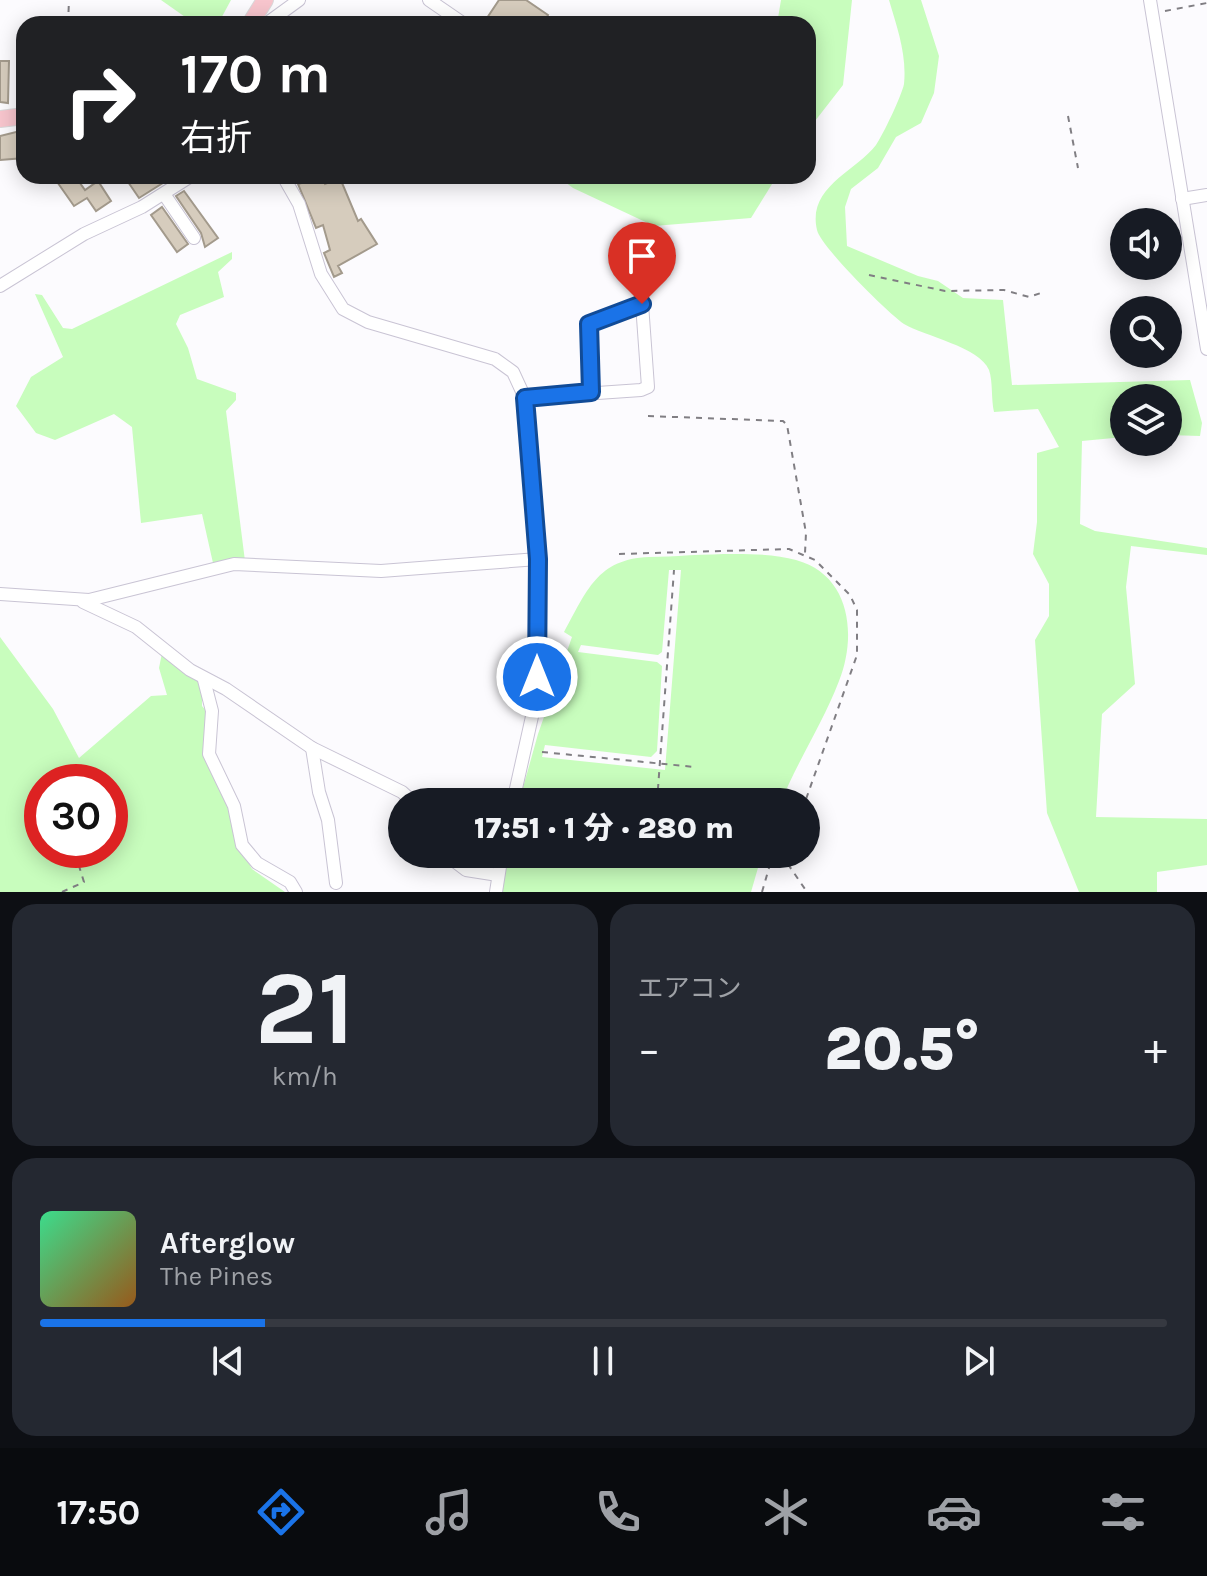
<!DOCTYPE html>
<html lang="ja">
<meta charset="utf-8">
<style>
body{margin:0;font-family:Karla,"Noto Sans JP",sans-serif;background:#242831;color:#f1f3f6;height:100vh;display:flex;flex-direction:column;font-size:30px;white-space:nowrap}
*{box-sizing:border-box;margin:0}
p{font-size:26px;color:#9ea1a6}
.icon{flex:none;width:44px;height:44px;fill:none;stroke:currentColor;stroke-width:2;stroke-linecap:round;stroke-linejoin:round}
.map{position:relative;height:892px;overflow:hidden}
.details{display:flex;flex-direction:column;gap:12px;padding:12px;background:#0d0f14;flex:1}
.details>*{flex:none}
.banner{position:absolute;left:16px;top:16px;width:800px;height:168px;border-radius:24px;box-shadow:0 4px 20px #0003;background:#202124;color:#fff;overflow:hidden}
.buttons{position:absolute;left:1110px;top:208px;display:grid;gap:16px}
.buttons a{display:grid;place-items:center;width:72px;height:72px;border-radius:50%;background:#171b24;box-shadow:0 4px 20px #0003;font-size:40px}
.speed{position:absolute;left:24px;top:764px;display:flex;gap:16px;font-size:40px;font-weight:700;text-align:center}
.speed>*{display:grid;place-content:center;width:104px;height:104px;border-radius:50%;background:#171b24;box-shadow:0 4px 20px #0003;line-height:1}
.speed .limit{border:12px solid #d22;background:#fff;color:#111}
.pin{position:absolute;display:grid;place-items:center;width:68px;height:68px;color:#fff;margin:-82px -34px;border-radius:50% 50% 50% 0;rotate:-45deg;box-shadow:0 0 8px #0007}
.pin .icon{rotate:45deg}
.me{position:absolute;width:88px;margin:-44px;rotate:0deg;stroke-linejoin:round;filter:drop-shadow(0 0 6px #0008)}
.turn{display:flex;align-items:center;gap:28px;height:168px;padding:0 32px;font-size:36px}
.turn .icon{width:104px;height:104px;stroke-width:2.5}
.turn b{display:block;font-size:56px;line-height:68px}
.big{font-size:60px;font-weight:800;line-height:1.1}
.details .card{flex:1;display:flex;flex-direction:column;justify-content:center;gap:12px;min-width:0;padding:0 28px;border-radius:24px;background:#242831}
.details .dial{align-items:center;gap:0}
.dial b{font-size:104px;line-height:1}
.song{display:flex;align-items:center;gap:24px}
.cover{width:96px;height:96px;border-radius:12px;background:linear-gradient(135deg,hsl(150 70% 55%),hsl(30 70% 35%))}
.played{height:8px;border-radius:4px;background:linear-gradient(90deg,#1a73e8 20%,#363941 20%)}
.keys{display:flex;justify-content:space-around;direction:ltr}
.heat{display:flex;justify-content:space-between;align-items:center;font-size:44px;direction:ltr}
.details .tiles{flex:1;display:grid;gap:12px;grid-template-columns:1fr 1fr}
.card:last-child{grid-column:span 2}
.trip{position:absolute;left:388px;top:788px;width:432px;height:80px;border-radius:40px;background:#171b24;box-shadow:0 4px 20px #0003;font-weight:800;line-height:80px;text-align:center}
.menu{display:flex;height:128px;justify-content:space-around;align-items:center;background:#090b0e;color:#9ea1a6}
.menu .icon{width:56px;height:56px}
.menu .selected{color:#1a73e8}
.menu b{font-size:36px;color:#f1f3f6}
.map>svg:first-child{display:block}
.green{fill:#c8fdbd;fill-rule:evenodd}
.building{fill:#d6ccbd;stroke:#a39a8c;stroke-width:2}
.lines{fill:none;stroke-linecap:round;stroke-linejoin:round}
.minor-casing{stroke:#c9c4d4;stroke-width:14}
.major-casing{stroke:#dad9da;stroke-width:18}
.path{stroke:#807e83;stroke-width:2;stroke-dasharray:6 6;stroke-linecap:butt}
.minor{stroke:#fff;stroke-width:12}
.major{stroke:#f7c5cd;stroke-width:16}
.route-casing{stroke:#114b97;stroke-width:20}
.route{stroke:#1a73e8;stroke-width:14}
</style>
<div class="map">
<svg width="1207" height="892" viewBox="0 0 1207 892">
<rect width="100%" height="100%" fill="#fcfbfe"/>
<g class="green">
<polygon points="161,0 231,0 218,24 199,24 188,19"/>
<polygon points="781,0 852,0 843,85 808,130 808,24 777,24"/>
<path d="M889,0H921L939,56L934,93L921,123L896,137L878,168L851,189L845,207L847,246L918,276L938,281L963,298L1003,300L1012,385L1190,380L1202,423L1200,436L1168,435V398H1124V437L1082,441L1080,524L1095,531L1207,548V555L1131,546L1126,587L1135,684L1102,714L1096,817L1207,819V865L1157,872V892H1079L1047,813L1035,640L1049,616V584L1033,554L1037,522V453L1059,447L1038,409L994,412C991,399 993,381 989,370C980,347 924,336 904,324C888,313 821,247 817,230C807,187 855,172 876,145C883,135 902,95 904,84C907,55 897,27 889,0Z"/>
<polygon points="557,176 777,176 751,218 654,226 573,188"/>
<polygon points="232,252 232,259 218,272 224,297 180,315 176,324 188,348 197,379 236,393 236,400 226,411 245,561 213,563 202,514 141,523 132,427 114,414 55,440 36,433 16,406 31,377 63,357 35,294 42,295 63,328 72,329"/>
<path d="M649,557C690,556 758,549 796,560C851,575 857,636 839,681C823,723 798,760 781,802H519L538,734L572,637L564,632C587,591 597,559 649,557ZM669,570H681L665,770L542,757L545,745L651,757L657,751L662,666L657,662L578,652L581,645L658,655L662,652Z"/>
<path d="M0,637L53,709L79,758L151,696L167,695L159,668L162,653L202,680V706L213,719V748L240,847L252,869L285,892H0ZM42,782H110V850H42Z"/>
<polygon points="508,854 762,854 751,892 502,892"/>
</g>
<g class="building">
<polygon points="499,0 526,0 548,15 543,24 483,24"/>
<polygon points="0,61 9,61 8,103 0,102"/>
<polygon points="24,130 24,158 0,160 0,136"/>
<polygon points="53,176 75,176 85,190 98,181 111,201 96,211 87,198 74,206"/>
<polygon points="124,176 174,176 139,198"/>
<polygon points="322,177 325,184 340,178 358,221 361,219 377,244 338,266 342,273 334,277 324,253 330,250 323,225 316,228 298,184"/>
<polygon points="184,191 218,238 205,247 201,233 176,196"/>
<polygon points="162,207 188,244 177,252 151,215"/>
</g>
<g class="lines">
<g class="minor-casing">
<g id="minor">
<polyline points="429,0 464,24"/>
<polyline points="1150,0 1207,349"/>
<polyline points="266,24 299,0"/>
<polyline points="283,176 299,204 321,274 343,309 368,322 495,359 513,372 525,398 538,559 535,703 513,802"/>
<polyline points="164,194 194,238"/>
<polyline points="1182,199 1207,195"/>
<polyline points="0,286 84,234 142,207 191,176"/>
<polyline points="525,398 641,390 648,387 642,304 589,324 591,392"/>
<polyline points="0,594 89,600 234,564 381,571 538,559"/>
<polyline points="83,602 136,627 190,670 226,689 312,748 402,792 413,802"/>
<polyline points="204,680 212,711 209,754 234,806 242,845 257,863 290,882 296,892"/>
<polyline points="312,748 319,792 328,820 336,883"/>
<polyline points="445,854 466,870 498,875"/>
<polyline points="496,892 502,854"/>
</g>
</g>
<g class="major-casing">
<g id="major">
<polyline points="250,24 265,0"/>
<polyline points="0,119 24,116"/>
</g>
</g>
<g class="path">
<polyline points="1165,11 1207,3"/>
<polyline points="68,24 69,0"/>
<polyline points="1068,116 1078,168"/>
<polyline points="869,275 945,291 1004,290 1029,297 1041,293"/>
<polyline points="648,416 783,421 787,425 806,533 805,553"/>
<polyline points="619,554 789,549 815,560 850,595 857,610 857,655 805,802"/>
<polyline points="542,752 695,767"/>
<polyline points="657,802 674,570"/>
<polyline points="781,854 807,892"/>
<polyline points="62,892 84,882 75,853"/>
<polyline points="762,892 771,861 781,855"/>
</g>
<use href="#minor" class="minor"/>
<use href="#major" class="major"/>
</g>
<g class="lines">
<g class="route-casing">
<polyline id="route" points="537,677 538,559 525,398 591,392 589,324 642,304"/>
</g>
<use href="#route" class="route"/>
</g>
</svg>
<div class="buttons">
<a><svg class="icon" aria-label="sound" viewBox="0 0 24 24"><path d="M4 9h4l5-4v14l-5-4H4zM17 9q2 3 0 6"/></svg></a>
<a><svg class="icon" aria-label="search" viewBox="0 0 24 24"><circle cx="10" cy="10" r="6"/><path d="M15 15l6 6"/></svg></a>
<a><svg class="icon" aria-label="layers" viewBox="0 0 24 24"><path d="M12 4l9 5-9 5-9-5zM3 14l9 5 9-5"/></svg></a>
</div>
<div class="speed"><div class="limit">30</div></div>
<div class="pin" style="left:642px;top:304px;background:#d93025"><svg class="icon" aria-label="arrive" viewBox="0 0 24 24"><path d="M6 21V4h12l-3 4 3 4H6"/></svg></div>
<svg class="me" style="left:537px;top:677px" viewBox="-20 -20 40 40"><circle r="17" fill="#1a73e8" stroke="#fff" stroke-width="3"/><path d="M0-11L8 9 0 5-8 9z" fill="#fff"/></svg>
<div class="trip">17:51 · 1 分 · 280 m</div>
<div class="banner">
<div class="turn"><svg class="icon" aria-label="right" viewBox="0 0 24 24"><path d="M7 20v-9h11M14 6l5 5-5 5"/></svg><div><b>170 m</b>右折</div></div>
</div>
</div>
<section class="details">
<div class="tiles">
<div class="card dial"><b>21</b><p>km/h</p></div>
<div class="card"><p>エアコン</p>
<div class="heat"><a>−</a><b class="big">20.5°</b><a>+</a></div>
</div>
<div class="card">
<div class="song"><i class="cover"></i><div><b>Afterglow</b><p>The Pines</p></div></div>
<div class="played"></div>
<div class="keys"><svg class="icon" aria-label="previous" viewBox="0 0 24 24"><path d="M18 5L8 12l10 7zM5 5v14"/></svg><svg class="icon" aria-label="pause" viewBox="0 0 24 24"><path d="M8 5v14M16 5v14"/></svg><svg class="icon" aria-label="next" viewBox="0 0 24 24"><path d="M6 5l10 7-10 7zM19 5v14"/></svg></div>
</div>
</div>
</section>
<nav class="menu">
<b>17:50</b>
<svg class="icon selected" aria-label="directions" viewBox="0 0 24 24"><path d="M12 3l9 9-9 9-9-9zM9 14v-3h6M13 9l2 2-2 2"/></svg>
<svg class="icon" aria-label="music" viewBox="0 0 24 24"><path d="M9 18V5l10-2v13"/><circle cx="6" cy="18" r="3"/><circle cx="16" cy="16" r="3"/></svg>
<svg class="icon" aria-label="phone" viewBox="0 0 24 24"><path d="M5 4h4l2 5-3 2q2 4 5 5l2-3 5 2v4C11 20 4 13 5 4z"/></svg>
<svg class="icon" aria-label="climate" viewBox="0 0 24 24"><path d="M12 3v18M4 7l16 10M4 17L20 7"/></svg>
<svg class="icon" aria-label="car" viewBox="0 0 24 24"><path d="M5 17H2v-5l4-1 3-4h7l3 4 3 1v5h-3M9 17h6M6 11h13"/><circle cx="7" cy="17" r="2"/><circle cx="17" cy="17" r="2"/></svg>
<svg class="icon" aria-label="filters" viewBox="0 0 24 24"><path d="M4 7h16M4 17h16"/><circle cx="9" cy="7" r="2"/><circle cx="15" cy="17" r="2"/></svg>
</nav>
